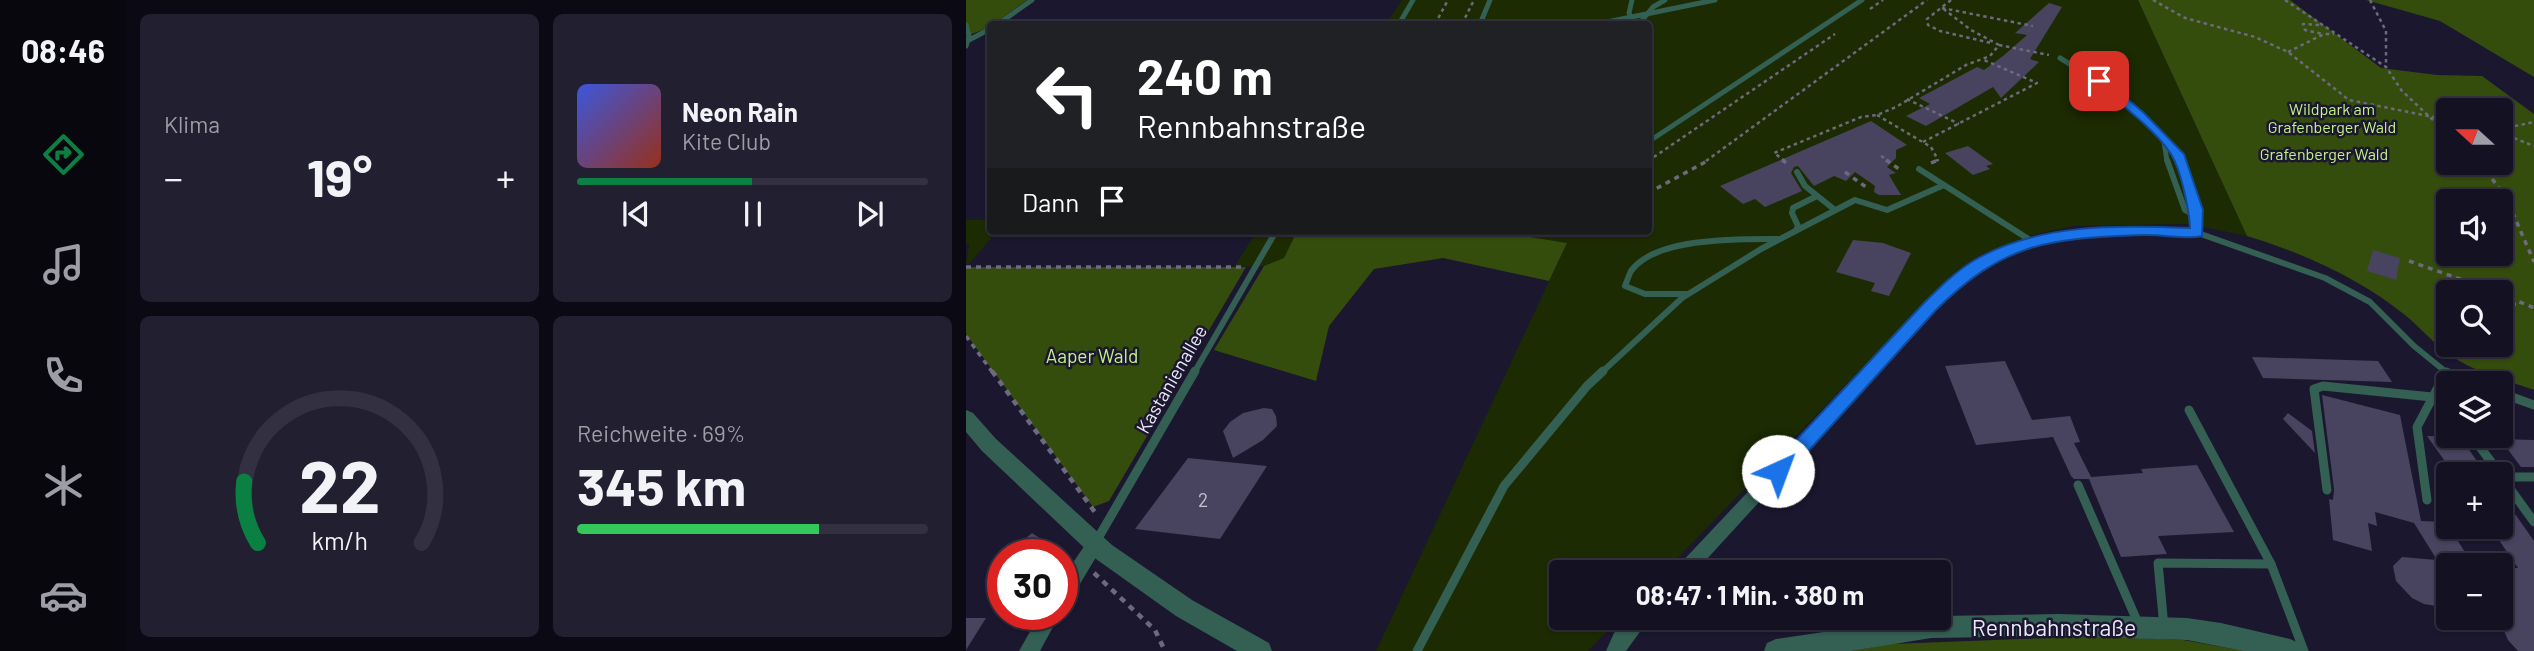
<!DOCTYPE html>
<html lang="de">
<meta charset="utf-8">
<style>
body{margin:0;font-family:Barlow,sans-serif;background:#211f30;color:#f1f3f6;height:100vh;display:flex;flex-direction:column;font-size:26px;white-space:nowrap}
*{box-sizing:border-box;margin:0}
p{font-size:23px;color:#9d9da6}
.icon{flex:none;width:38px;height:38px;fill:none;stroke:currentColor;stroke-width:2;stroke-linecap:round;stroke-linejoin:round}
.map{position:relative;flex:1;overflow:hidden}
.drawer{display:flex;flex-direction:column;gap:14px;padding:14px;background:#0b0913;width:840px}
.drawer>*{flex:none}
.guide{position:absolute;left:21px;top:21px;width:665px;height:214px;border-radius:7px;box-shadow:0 2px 5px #0004,0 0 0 2px #333141;background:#202124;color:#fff;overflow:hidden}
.needle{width:46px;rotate:291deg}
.controls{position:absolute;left:1470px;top:98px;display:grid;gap:14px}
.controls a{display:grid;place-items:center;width:77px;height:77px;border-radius:7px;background:#141123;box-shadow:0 2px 5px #0004,0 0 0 2px #333141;font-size:35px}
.speed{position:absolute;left:21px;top:539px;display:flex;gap:14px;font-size:35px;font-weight:700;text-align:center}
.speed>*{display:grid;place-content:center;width:91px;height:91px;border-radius:50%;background:#141123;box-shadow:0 2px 5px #0004,0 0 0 2px #333141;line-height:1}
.speed .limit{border:10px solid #d22;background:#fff;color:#111}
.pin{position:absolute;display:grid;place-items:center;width:60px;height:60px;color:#fff;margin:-30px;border-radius:14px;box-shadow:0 4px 10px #0006}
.me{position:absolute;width:77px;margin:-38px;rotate:43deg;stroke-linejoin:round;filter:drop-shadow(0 0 5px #0008)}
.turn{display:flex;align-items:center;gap:24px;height:147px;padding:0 35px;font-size:32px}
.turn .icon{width:91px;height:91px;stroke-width:2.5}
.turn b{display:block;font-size:49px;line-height:60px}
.then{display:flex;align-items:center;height:66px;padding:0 35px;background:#0003;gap:14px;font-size:26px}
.big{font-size:52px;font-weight:700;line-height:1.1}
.drawer .card{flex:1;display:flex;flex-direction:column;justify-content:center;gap:10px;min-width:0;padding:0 24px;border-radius:10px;background:#211f30}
.drawer .dial{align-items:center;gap:0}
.dial svg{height:182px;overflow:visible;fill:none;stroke:#333141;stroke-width:7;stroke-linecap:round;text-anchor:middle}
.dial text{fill:#f1f3f6;stroke:none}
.song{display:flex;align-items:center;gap:21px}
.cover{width:84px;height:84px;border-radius:10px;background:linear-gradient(135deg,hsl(230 70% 55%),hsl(10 70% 35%))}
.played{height:7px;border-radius:4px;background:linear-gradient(90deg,#0b8043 50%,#333141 50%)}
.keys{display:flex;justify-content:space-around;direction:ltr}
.heat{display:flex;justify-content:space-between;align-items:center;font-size:38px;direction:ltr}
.charge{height:10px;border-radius:5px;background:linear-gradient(90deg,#34c759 69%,#333141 0)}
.drawer .tiles{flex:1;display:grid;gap:14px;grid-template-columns:repeat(2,1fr)}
.trip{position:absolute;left:583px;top:560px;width:402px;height:70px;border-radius:7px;background:#141123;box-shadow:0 2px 5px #0004,0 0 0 2px #333141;font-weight:700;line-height:70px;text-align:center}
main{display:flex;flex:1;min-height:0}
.tabs{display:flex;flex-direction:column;width:126px;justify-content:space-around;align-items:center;background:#08070e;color:#9d9da6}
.tabs .icon{width:49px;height:49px}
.tabs .on{color:#0b8043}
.tabs b{font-size:32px;color:#f1f3f6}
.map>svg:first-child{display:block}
.green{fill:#1c2b02}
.forest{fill:#354d0c;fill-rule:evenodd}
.building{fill:#48435f}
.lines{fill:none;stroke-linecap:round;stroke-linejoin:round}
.path-far2{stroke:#6d6a7f;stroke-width:2.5;stroke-dasharray:3.5 3.5;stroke-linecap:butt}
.path-far1{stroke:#6d6a7f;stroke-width:3.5;stroke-dasharray:5 5;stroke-linecap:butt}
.path{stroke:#6d6a7f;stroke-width:4.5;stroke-dasharray:6 6;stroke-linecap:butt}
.service-far2{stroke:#345f53;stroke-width:5}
.service-far1{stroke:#345f53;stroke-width:6}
.service{stroke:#345f53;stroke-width:9}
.minor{fill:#345f53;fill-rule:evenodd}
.tertiary{fill:#345f53;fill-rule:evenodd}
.route{fill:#1a73e8;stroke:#114b97;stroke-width:2}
.labels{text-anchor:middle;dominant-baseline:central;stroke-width:5;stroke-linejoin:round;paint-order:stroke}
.far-park-label{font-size:16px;fill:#c3f185;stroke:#1b172f}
.park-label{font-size:19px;fill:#c3f185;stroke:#1b172f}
.street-label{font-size:19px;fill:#eae8f9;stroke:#1b172f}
.near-number-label{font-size:19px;fill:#c2bfd2}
.near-street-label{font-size:23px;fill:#eae8f9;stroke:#1b172f}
</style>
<main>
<nav class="tabs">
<b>08:46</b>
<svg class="icon on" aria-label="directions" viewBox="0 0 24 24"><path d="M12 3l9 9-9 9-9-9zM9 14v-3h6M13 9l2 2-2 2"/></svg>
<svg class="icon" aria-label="music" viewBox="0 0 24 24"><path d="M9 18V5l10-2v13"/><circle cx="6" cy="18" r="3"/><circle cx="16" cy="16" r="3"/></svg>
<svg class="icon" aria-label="phone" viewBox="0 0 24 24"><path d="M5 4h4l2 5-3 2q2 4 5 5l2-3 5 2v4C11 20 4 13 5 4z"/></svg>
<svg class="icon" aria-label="climate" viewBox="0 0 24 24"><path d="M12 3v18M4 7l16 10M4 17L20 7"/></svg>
<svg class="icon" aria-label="car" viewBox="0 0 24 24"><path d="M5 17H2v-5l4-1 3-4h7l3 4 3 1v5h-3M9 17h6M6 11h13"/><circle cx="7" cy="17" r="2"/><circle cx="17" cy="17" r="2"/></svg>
</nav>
<section class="drawer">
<div class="tiles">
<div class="card"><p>Klima</p>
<div class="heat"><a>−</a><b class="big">19°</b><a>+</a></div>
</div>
<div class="card">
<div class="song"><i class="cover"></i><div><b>Neon Rain</b><p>Kite Club</p></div></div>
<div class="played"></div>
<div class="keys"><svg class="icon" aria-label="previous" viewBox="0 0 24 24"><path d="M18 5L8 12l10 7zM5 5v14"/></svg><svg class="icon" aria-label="pause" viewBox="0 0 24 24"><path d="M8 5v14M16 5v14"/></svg><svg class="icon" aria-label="next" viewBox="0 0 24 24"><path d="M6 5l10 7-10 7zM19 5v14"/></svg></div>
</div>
<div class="card dial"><svg viewBox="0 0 100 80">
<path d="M14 69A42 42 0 1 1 86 69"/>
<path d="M14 69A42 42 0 0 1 8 42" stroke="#0b8043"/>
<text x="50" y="56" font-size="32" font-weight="700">22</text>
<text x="50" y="72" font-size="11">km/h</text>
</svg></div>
<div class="card"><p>Reichweite · 69%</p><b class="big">345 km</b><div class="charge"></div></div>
</div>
</section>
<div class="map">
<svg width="1568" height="651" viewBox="0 0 1568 651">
<rect width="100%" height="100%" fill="#1b172f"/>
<g class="green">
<polygon points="436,0 1172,0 1281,236 1223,224 1107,226 1063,236 1016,254 989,272 698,572 595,572 595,618 654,618 622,651 410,651 601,243 528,231 682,231 682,24 420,24"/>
<polygon points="0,220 24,220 24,231 31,231 3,264 0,264 3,244 0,244"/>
<polygon points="291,231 331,231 318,258 298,266 268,267"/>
</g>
<g class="forest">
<polygon points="0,0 61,0 22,28 0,36"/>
<path d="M1172,0H1324L1415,68L1471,75L1516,76L1568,114V390C1540,380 1508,372 1484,355C1468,344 1455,328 1439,315C1393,278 1337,253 1281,236ZM1482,110H1535V163H1482ZM1482,201H1535V254H1482ZM1482,292H1535V345H1482Z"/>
<polygon points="1400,0 1568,0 1568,77 1474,21"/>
<polygon points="331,231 528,231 601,243 583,281 477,258 408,269 363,326 350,381 248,350 298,266 318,258"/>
<polygon points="0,267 280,267 143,501 127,507 0,334"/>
<polygon points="1132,636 1217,640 1278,651 885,651 925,644"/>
</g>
<g class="building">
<polygon points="1083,3 1096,7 1064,59 1073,62 1035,98 1027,87 960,126 940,116 964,104 953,98 1011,67 1018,70 1037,56 1061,35 1049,33"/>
<polygon points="905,121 941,145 930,150 930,158 921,167 930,173 923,175 935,195 913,195 908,192 909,186 889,172 880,181 868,176 848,186 832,166 828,167 825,173 836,191 799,207 789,199 777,204 754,186"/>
<polygon points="1002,146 1027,164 1020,166 1024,169 1007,175 979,153"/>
<polygon points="887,240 917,243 945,253 923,296 905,291 909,283 870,272"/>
<polygon points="1407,250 1434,258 1430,280 1401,271"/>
<polygon points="1286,357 1412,361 1426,382 1297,378"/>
<polygon points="1039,361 1066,420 1104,416 1114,442 1108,443 1125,477 1177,473 1175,469 1231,465 1268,532 1192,536 1201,554 1155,557 1123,479 1108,479 1105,476 1087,437 1010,445 979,366"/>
<polygon points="1356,395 1434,415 1455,521 1480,522 1507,565 1482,565 1482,608 1458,604 1446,598 1430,581 1427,566 1436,557 1471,560 1448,523 1409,512 1411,526 1402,523 1406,551 1367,540 1363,499 1367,500 1368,489"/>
<polygon points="298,408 306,409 310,416 311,426 297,440 267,458 257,431 264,422 277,413"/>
<polygon points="1322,413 1346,431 1349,453 1317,419"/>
<polygon points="1461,436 1494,437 1520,474 1488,474"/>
<polygon points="1534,439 1568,440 1568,467 1555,467"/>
<polygon points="222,458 301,466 254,539 169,529"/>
<polygon points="1535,494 1568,541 1568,651 1552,651 1542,640 1535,624 1538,607 1535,607 1535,568 1552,568 1524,527 1535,527"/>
<polygon points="66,533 80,542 103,555 40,555"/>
<polygon points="0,618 20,618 0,650"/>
</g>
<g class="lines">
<g class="path-far2">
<polyline points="985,0 961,19 962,25 974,31 1025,43"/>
<polyline points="1187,0 1219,18 1289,37 1322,52 1383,100 1482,120"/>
<polyline points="1319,0 1420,67 1436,91 1482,134"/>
<polyline points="1404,0 1420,31 1420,67"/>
<polyline points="976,8 1067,26"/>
<polyline points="904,9 917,0"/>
<polyline points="469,24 482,0"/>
<polyline points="496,24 508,0"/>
<polyline points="1353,25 1337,24 1339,30 1357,34"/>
<polyline points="1033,45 1083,55"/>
<polyline points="1322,52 1358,34 1368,34"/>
<polyline points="941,99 993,124"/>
<polyline points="911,115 965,147 972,160 969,161"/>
<polyline points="1535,129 1568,122"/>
<polyline points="1535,133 1568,146"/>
<polyline points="957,142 1071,83 1018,60"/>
<polyline points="915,156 923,161"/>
<polyline points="682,161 869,34"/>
<polyline points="740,161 961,0"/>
<polyline points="819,161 808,153 895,117 911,115 930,107 1000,65 1024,56 1033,45 1005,30 975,7"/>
</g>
<g class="path-far1">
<polyline points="816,160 823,165"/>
<polyline points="920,160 936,171"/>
<polyline points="965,163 972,160"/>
<polyline points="1514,163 1540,197 1568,262"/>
<polyline points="879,172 900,187"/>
<polyline points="682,193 743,160"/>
<polyline points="1443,261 1531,292"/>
<polyline points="0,267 278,267"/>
<polyline points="1471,291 1482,294"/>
<polyline points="1535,294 1568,308"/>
<polyline points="1535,303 1554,305"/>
<polyline points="0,336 27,373"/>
</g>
<g class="path">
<polyline points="26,371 131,515"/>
<polyline points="128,573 189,630 199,651"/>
</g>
<g class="service-far2">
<polyline points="666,0 663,13 667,21"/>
<polyline points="32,24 66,0"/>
<polyline points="433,24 447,0"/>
<polyline points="514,24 524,0"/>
<polyline points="631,24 749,0"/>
<polyline points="673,24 687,7 699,0"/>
<polyline points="0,25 3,36 0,46"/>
<polyline points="3,40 24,29"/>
<path d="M1094,58C1138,85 1187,118 1216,161"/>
<polyline points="682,142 896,0"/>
<polyline points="1198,142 1201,161"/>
</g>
<g class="service-far1">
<polyline points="1201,160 1219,210 1228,215"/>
<polyline points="1215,160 1230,210 1232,233 1359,278 1404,302 1448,346 1480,372"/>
<polyline points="953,169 1067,242"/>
<polyline points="831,172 839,186 869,210"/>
<polyline points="830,230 832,226 826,213 827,208 851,196"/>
<path d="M720,294H679L659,286C661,281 663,275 665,271C689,237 775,239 812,239"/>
<polyline points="228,373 310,231"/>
<polyline points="635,373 716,298 795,249 889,200 921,210 978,185"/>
<polyline points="1479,373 1483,373"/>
</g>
<g class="service">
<polyline points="1535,393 1568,405"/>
<polyline points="1223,410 1305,564 1338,651"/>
<polyline points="1506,436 1534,474"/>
<polyline points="1535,476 1568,522"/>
<polyline points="1536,477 1568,477"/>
<polyline points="1112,485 1172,623"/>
<polyline points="1361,490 1348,389 1357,386 1466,397 1482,409"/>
<polyline points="1461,500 1451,427 1480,372 1510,383"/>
<polyline points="131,540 229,371"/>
<polyline points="1198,627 1192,563 1305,564"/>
<polyline points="451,651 538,486 621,386 637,371"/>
</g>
<g class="minor">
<path d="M1176,227L1232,229L1238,233L1232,237C1158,233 1077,227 1013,271C996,282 983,296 969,310L729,572H709L712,566L959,304C972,291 985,278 999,267C1050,231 1115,227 1176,227Z"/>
<polygon points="129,536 135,539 138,544 135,549 103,602 96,604 96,579 123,539"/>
<polygon points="74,614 94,614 74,651 53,651"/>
<polygon points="663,618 684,618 660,651 640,651 648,633"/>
</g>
<g class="tertiary">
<polygon points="0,410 7,413 30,439 146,545 226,600 303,643 306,651 271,651 210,616 130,559 16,451 0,432"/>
<polygon points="1093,614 1221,618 1255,623 1324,639 1333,643 1336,651 1277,651 1221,640 1093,636 965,638 885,651 798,651 801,643 810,639 952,618 973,618 973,616"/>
</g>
</g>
<path class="route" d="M1129,78H1137L1178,113L1218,154L1237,210L1236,236C1218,240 1197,234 1178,235C1084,238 1038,242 969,311L819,477L812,479L806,477L803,471L806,466L958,303C973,288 989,272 1007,261C1071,223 1152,225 1224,228C1223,209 1215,170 1205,154C1188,128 1153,103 1129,83Z"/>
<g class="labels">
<g class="far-park-label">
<text x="1366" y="108">Wildpark am<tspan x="1366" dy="18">Grafenberger Wald</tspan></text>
<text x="1358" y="153">Grafenberger Wald</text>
</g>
<g class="park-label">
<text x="126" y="355">Aaper Wald</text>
</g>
<g class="street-label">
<text transform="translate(205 379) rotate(-60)">Kastanienallee</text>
</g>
<g class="near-number-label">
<text x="237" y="499">2</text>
</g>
<g class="near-street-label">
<text x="1088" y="627">Rennbahnstraße</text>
</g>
</g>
</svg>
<div class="controls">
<a><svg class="needle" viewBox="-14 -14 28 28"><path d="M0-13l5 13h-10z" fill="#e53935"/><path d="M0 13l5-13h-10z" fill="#9d9da6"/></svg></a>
<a><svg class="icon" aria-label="sound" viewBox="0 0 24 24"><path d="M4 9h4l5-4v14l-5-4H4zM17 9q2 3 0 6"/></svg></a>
<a><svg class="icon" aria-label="search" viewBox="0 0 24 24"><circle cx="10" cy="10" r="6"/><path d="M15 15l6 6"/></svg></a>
<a><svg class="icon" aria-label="layers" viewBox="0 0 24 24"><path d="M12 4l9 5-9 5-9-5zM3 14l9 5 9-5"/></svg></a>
<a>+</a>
<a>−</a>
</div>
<div class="speed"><div class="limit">30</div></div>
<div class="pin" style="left:1133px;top:81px;background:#d93025"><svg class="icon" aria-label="arrive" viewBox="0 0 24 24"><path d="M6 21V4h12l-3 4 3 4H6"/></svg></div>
<svg class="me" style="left:812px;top:471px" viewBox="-20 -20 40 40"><circle r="19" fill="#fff"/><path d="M0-13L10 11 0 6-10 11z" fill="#1a73e8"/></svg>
<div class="trip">08:47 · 1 Min. · 380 m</div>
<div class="guide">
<div class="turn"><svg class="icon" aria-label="left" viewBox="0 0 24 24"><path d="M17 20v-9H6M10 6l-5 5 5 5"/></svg><div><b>240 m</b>Rennbahnstraße</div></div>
<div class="then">Dann<svg class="icon" aria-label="arrive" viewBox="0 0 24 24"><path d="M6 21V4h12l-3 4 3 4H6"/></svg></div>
</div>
</div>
</main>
